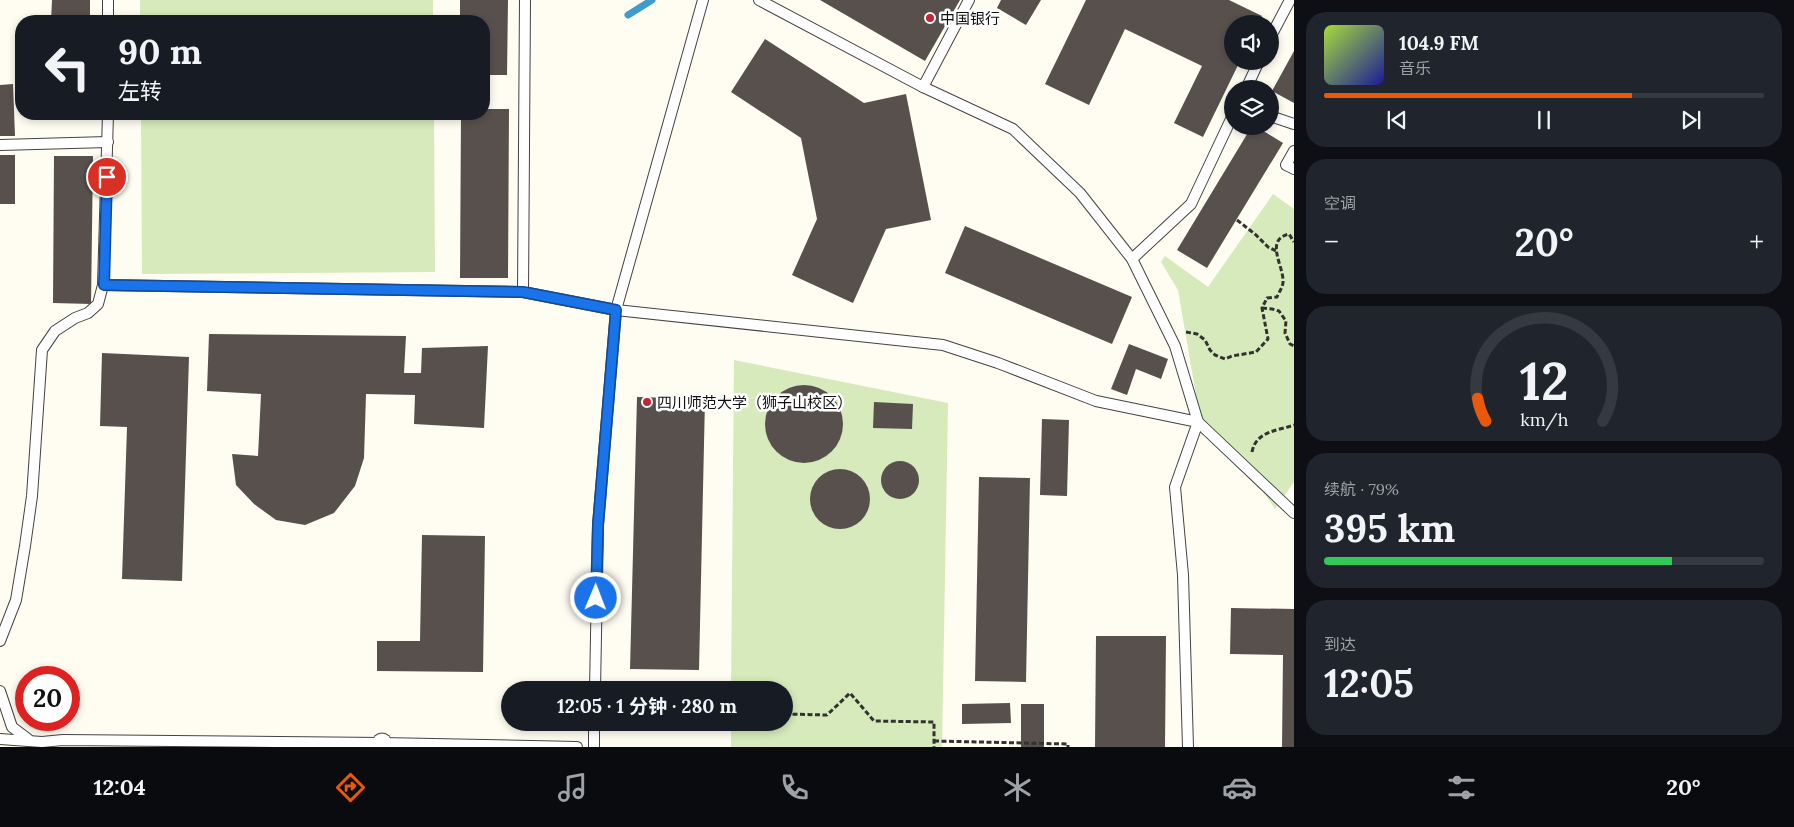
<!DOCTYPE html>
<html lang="zh">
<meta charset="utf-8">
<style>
body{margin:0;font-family:Lora,"Noto Sans SC",serif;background:#20242c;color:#f1f3f6;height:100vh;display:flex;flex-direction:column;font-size:19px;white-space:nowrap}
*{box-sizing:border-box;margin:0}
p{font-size:16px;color:#9ea1a6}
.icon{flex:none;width:28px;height:28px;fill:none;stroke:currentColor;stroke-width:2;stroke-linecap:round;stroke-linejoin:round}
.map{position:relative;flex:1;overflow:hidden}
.details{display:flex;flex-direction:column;gap:12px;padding:12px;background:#0d0f14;width:500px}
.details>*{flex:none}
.hud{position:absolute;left:15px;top:15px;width:475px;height:105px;border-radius:20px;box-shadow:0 2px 8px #0003;background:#171b24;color:#f1f3f6;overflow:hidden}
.tools{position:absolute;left:1224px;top:15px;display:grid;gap:10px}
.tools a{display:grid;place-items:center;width:55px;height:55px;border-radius:50%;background:#171b24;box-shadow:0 2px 8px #0003;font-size:25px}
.speed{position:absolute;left:15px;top:666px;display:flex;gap:10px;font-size:25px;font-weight:700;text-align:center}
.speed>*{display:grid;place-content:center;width:65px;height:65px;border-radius:50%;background:#171b24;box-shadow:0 2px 8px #0003;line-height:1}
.speed .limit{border:8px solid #d22;background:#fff;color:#111}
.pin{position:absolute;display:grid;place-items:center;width:42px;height:42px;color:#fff;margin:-21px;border:2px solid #fff;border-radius:50%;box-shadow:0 1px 5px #0007}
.me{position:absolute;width:55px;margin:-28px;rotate:1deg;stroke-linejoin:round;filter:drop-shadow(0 0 4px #0008)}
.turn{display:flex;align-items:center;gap:18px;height:105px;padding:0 20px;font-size:22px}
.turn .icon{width:65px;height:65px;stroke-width:2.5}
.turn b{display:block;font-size:35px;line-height:42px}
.big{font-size:38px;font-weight:700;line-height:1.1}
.details .tile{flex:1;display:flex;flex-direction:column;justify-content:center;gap:8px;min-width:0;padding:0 18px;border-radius:20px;background:#20242c}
.details .dial{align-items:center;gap:0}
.dial svg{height:130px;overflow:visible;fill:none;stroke:#363941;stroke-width:7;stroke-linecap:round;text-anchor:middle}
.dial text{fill:#f1f3f6;stroke:none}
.song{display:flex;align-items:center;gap:15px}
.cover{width:60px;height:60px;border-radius:8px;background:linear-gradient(135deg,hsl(80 70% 55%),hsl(240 70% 35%))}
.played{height:5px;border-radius:2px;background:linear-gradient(90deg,#ea580c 70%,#363941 70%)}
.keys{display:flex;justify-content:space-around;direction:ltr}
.heat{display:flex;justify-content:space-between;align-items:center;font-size:28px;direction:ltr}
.charge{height:8px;border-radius:4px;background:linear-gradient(90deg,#34c759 79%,#363941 0)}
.trip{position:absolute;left:501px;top:681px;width:292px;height:50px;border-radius:25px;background:#171b24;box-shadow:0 2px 8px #0003;font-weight:700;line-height:50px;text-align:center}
.menu{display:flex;height:80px;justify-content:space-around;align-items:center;background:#090b0e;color:#9ea1a6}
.menu .icon{width:35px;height:35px}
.menu .selected{color:#ea580c}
.menu b{font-size:22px;color:#f1f3f6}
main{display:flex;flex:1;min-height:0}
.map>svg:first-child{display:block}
.green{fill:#d6eabb}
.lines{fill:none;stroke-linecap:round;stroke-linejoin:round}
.stream{stroke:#3e9bce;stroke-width:7}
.building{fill:#58504c}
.lane-casing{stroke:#434343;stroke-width:12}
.street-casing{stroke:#434343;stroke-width:21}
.path{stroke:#323232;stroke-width:3;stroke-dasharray:5 2.5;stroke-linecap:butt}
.lane{stroke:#fff;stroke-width:10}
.street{stroke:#fff;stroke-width:19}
.route-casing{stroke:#114b97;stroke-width:12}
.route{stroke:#1a73e8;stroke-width:9}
.poi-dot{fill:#c12635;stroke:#fff;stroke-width:2}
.labels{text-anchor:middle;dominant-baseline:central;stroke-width:5;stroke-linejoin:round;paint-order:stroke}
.poi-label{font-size:15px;fill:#101010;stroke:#fff;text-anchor:start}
</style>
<main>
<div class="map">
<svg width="1294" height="747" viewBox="0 0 1294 747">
<rect width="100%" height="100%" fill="#fffcf2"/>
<g class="green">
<rect x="140" y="0" width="293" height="21"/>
<polygon points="141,114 434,114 435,272 142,274"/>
<polygon points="1273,194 1294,209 1294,482 1275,509 1248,469 1201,424 1178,290 1161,262 1165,256 1208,287"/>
<polygon points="734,360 948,403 942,747 731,747 731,723 785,722 785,690 731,690"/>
</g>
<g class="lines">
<polyline class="stream" points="628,15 652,0"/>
</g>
<g class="building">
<polygon points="52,0 90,0 90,21 51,21"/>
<polygon points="460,0 508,0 507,75 484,75 484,21 460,21"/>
<polygon points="820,0 960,0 925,61"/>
<polygon points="1001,0 1041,0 1026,25 997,8"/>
<polygon points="1086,0 1229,0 1262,16 1258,24 1232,24 1232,61 1240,61 1203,137 1174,123 1202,66 1125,29 1089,105 1045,84"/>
<polygon points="765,39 864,103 906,94 931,220 886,229 853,303 792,275 817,219 801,138 731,92"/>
<polygon points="1294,51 1294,103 1272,91"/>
<polygon points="13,84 15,136 0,136 0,85"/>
<polygon points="484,109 509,109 508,278 460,278 461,114 484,114"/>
<polygon points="1252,126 1255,126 1283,143 1207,268 1177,250"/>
<rect x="0" y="155" width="15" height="49"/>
<polygon points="54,156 93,156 91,304 53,303"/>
<polygon points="965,226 1132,297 1112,344 945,273"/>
<polygon points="209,334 406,336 404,373 421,373 422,348 488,346 484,428 414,424 415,395 366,394 364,458 355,486 334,513 305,525 276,520 254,504 236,485 232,454 258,456 261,394 207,391"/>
<polygon points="1129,344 1168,359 1161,379 1136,369 1127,395 1111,389"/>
<polygon points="102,353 189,357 182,581 122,579 127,427 100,426"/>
<circle cx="804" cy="424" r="39"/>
<polygon points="637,397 705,399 699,670 630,669"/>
<polygon points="874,402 913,404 912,429 873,428"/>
<polygon points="1042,419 1069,420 1067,496 1040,495"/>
<circle cx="900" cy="480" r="19"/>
<circle cx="840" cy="499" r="30"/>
<polygon points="979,477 1030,478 1026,682 975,681"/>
<polygon points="422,535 485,536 483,672 377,671 377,641 420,641"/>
<polygon points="1231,608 1294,609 1294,747 1282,747 1283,655 1230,654"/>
<polygon points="1096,636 1166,636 1165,747 1095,747"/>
<polygon points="1010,703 1011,723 962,724 962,704"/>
<rect x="1021" y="704" width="23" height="43"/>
</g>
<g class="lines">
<g class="lane-casing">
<g id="lane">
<polyline points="108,0 108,21"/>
<polyline points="759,0 923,87 1013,129 1080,193 1132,259 1175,346 1198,422 1294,513"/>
<polyline points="1270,38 1290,0"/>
<polyline points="923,87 969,0"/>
<polyline points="1246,89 1259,61"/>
<polyline points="1270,116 1294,124"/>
<polyline points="0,145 108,142"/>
<polyline points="1294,151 1286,165 1294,169"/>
<polyline points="1132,259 1191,204 1232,117"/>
<polyline points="103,285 523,292 616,310 943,345 998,363 1096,401 1198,422 1175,487 1183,575 1188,747"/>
<polyline points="523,292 525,0"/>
<polyline points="0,641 16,600 25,546 32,496 42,350 55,331 75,318 88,313 98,304 103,285 108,114"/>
<polyline points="595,690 598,525 616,310 703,0"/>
<polyline points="0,691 12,727 28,739"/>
<polyline points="0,739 42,742 63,740 382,743 577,747"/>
<polyline points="594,747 594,722"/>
</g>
</g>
<g class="street-casing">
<polyline id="street" points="382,747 382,743"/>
</g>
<g class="path">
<polyline points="1237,220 1256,235 1268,247 1276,251"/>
<polyline points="1262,308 1272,309 1279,311 1286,321 1285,333 1290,344 1294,346"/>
<path d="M1186,332L1197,334L1205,340L1210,350L1215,355L1225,359L1232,356L1256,352L1268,339L1262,308L1267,298L1277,297C1279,292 1283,287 1283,282C1284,266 1264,240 1289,234L1294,242"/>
<path d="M1252,452C1256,431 1277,431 1294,425"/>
<polyline points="785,714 827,715 850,693 874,721 934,722 934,747"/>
<polyline points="934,741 1068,744 1068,747"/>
</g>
<use href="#lane" class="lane"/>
<use href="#street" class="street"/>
</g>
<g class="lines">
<g class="route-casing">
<polyline id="route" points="107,177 104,285 523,292 616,310 598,525 596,598"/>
</g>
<use href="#route" class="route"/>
</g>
<g class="poi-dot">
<circle cx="930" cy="18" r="5"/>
<circle cx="647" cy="402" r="5"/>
</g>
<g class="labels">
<g class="poi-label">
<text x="940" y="18">中国银行</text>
<text x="657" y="402">四川师范大学（狮子山校区）</text>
</g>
</g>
</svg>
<div class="tools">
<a><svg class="icon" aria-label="sound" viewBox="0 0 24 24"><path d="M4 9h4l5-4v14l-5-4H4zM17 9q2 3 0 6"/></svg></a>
<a><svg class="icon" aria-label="layers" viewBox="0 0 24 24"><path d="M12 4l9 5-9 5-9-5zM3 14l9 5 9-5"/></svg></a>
</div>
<div class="speed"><div class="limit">20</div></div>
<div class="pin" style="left:107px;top:177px;background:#d93025"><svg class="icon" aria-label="arrive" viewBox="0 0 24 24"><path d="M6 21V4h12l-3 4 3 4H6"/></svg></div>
<svg class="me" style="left:596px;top:598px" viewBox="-20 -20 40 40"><circle r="17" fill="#1a73e8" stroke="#fff" stroke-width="3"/><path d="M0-11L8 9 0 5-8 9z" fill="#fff"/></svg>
<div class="trip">12:05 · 1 分钟 · 280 m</div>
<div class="hud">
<div class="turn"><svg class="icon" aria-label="left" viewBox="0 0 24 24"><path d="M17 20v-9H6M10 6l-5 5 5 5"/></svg><div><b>90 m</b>左转</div></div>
</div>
</div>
<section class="details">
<div class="tile">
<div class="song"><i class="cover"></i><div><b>104.9 FM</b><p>音乐</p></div></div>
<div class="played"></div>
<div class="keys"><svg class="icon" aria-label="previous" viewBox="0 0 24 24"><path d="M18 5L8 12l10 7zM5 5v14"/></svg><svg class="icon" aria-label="pause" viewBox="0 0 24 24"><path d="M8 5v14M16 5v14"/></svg><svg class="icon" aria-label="next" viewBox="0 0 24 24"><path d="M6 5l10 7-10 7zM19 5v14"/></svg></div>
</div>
<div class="tile"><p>空调</p>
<div class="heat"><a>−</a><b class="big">20°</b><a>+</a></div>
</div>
<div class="tile dial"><svg viewBox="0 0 100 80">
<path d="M14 69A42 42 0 1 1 86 69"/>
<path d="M14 69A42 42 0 0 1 9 55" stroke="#ea580c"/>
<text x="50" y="56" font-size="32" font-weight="700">12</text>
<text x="50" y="72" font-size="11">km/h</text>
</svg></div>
<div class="tile"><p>续航 · 79%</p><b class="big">395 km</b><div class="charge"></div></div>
<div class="tile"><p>到达</p><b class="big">12:05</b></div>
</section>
</main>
<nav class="menu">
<b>12:04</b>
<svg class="icon selected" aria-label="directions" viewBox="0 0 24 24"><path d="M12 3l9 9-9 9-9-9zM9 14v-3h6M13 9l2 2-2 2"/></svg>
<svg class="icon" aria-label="music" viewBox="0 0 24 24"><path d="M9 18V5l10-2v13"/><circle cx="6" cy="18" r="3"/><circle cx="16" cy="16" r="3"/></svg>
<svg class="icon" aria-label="phone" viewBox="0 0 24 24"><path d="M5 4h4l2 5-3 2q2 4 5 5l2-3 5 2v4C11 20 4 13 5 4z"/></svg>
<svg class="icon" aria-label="climate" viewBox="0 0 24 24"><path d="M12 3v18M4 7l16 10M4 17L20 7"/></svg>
<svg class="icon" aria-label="car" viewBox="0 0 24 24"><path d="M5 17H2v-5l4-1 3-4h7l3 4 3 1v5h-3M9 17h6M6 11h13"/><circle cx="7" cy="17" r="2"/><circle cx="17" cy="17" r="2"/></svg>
<svg class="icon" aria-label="filters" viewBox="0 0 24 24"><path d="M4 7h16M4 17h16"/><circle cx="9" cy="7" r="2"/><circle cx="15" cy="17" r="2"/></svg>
<b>20°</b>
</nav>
